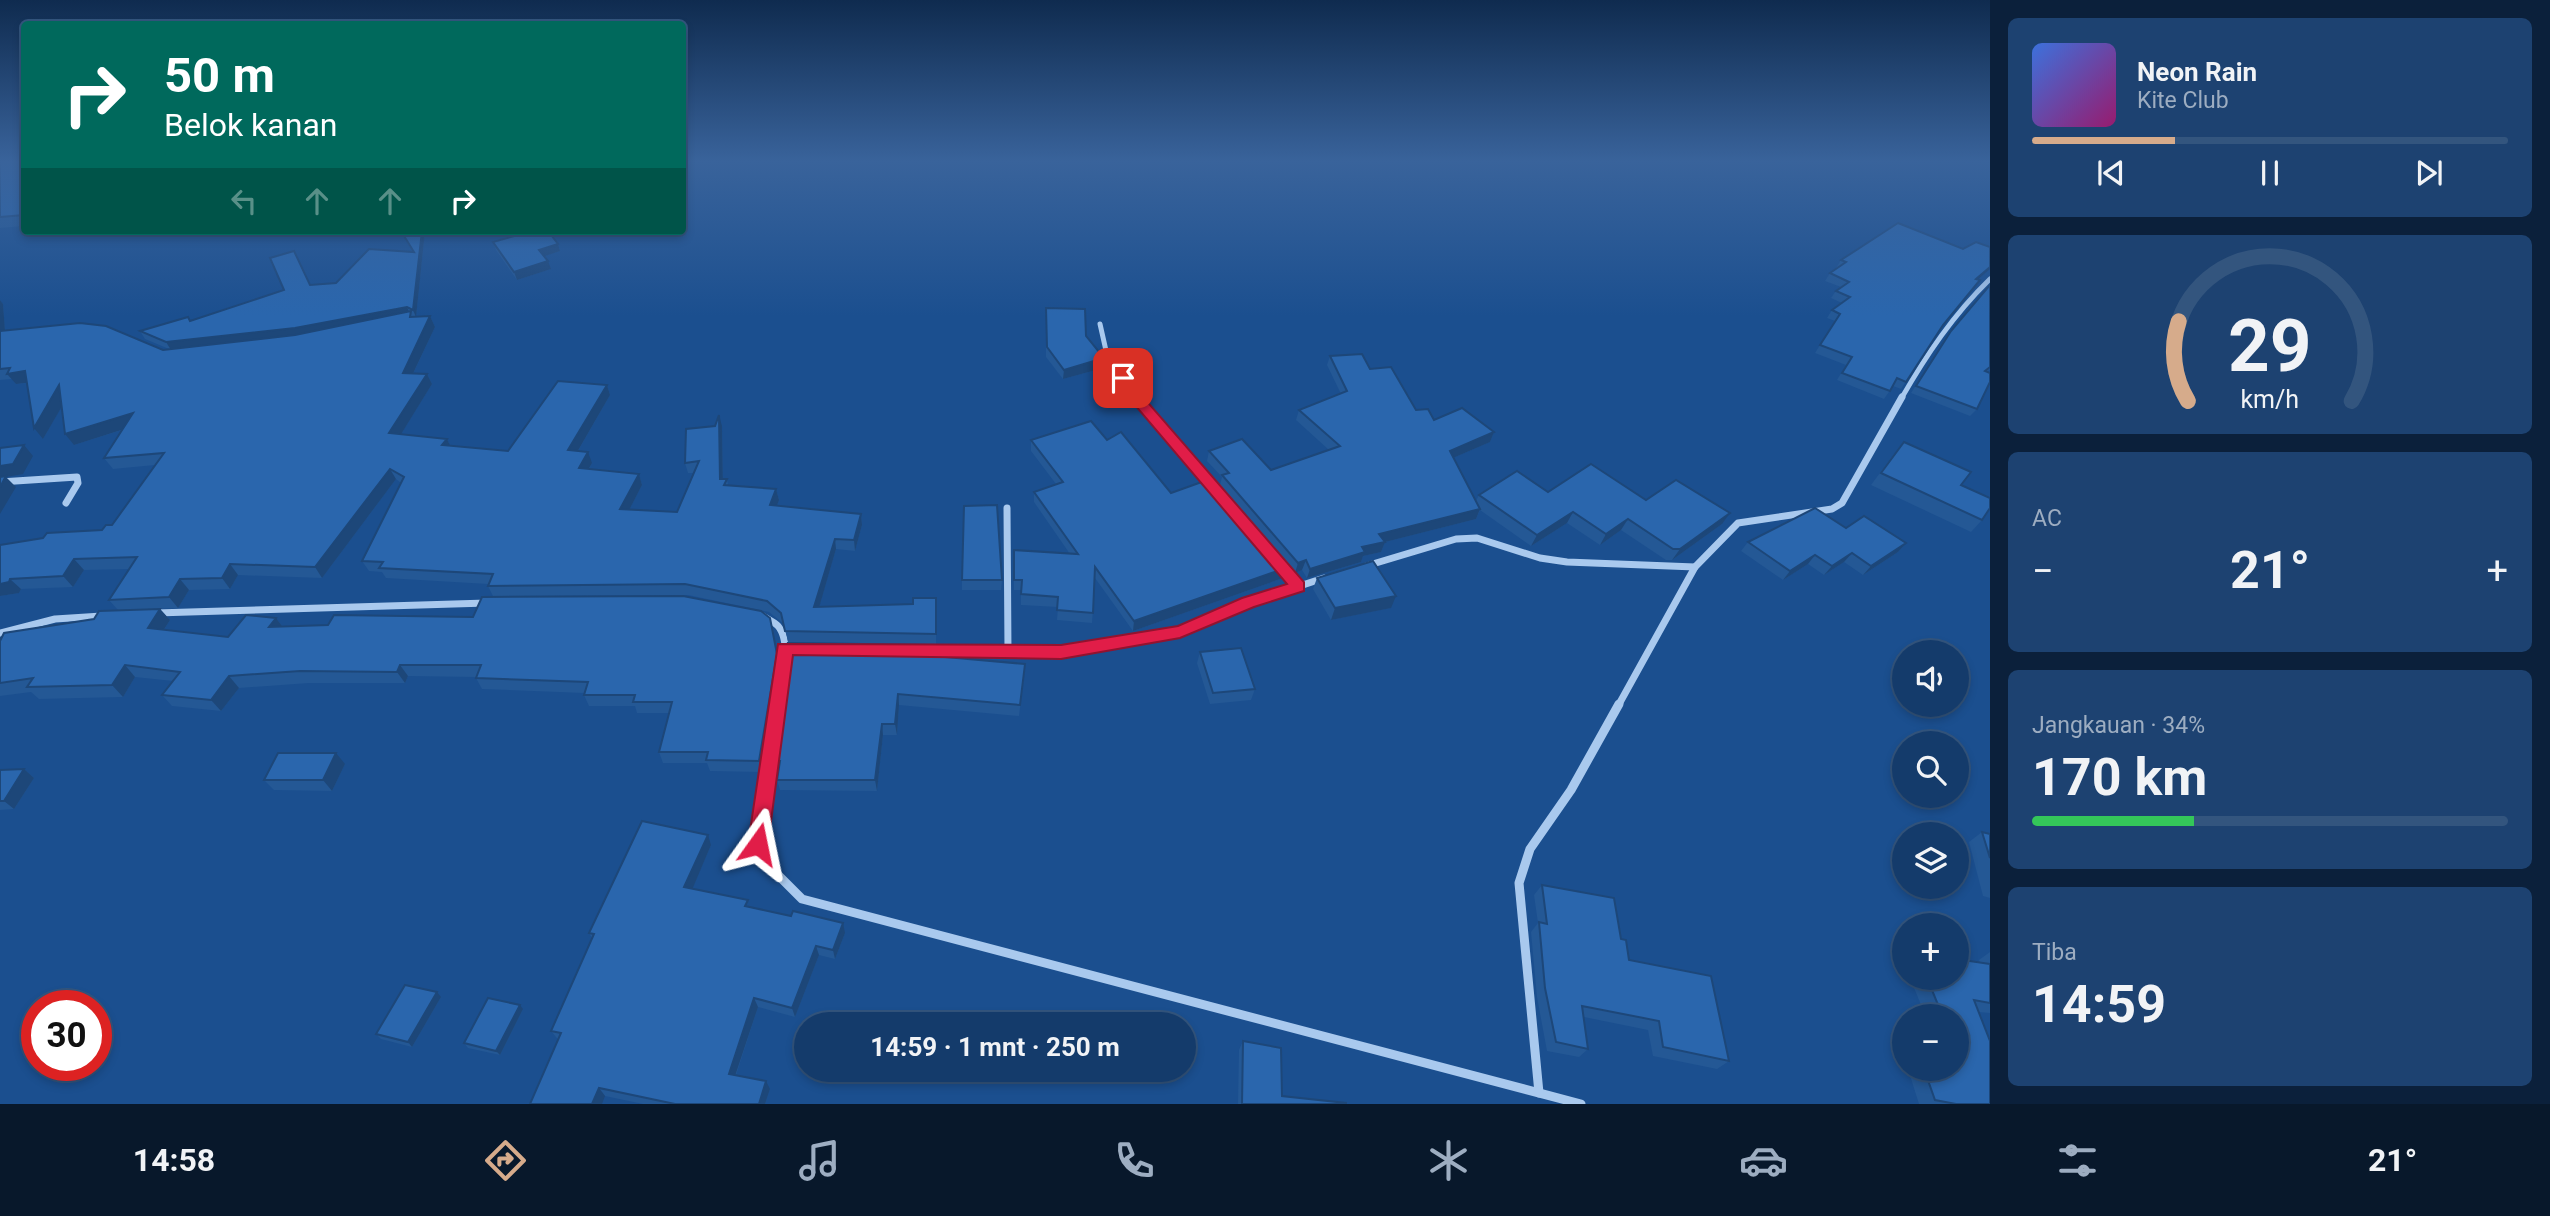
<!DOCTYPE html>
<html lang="id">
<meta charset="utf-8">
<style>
body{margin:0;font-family:Roboto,sans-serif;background:#1d4271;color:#f1f3f6;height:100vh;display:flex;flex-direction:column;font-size:26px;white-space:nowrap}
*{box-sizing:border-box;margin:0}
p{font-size:23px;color:#9dadc1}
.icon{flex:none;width:38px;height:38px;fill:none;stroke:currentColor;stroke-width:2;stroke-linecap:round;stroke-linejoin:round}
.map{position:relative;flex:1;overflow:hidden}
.drawer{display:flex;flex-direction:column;gap:18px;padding:18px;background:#0b203b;width:560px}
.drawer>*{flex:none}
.banner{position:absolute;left:21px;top:21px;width:665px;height:214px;border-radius:7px;box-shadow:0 4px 10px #0003,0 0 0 2px #33557e;background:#00695c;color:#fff;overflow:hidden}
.buttons{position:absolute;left:1892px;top:640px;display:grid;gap:14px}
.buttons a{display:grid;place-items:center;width:77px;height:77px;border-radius:50%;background:#143b6b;box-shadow:0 4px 10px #0003,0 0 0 2px #33557e;font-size:35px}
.speed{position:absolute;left:21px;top:990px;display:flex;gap:14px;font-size:35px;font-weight:700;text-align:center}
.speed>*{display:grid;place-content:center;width:91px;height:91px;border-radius:50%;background:#143b6b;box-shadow:0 4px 10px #0003,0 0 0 2px #33557e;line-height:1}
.speed .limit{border:10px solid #d22;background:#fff;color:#111}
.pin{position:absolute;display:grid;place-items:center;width:60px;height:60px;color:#fff;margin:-30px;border-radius:14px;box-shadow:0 4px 10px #0006}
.me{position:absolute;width:77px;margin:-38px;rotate:12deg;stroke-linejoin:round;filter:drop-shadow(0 0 5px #0008)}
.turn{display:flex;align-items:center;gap:24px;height:147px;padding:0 28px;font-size:32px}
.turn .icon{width:91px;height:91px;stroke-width:2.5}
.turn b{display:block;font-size:49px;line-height:60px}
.lanes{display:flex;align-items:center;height:66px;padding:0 28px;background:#0003;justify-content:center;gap:35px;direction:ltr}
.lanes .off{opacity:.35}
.big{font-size:52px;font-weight:700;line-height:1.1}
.drawer .tile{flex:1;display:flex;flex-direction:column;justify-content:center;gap:10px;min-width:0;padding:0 24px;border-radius:10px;background:#1d4271}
.drawer .dial{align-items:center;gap:0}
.dial svg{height:182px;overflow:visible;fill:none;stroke:#33557e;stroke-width:7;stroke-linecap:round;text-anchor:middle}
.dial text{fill:#f1f3f6;stroke:none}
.song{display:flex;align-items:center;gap:21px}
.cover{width:84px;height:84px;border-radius:10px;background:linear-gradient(135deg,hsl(220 70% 55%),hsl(320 70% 35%))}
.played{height:7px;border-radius:4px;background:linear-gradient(90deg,#d6ab8b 30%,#33557e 30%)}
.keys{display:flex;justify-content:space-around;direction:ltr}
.heat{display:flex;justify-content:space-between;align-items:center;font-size:38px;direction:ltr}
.charge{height:10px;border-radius:5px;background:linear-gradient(90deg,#34c759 34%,#33557e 0)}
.trip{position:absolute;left:794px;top:1012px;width:402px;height:70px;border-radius:35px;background:#143b6b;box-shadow:0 4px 10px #0003,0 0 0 2px #33557e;font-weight:700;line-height:70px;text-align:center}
.tabs{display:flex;height:112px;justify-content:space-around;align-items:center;background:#08182b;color:#9dadc1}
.tabs .icon{width:49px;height:49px}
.tabs .on{color:#d6ab8b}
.tabs b{font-size:32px;color:#f1f3f6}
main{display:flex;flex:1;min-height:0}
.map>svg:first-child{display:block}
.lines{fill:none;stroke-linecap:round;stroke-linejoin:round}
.minor-far2{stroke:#a9c9ee;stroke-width:5}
.minor-far1{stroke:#a9c9ee;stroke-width:7}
.minor{stroke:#a9c9ee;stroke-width:9}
.wall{fill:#245895}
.shaded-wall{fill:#1d4779}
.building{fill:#2a66ad;stroke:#1d4779;stroke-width:2}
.route{fill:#e11d48;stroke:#92132f;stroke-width:2}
</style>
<main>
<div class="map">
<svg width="1990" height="1104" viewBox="0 0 1990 1104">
<rect width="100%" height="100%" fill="#1b4f8f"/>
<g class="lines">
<g class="minor-far2">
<polyline points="1100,324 1107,355 1138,399"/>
<path d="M1901,399C1927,354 1953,315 1990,279"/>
</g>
<g class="minor-far1">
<polyline points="1137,397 1211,485"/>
<polyline points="0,482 77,477 78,483 66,503"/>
<polyline points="1007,508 1008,651"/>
<polyline points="1280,566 1298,586"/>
<polyline points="1366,566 1456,539 1477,538 1540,558 1567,562 1695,567 1738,523 1832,509 1842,503 1902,397"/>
<polyline points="156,613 487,603"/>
<path d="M763,616C767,619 774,622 778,626C792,642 783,686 780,706"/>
<polyline points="0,633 55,619 102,616"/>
<polyline points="928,650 1061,652 1151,639 1180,632 1248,603 1324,578"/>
<polyline points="1618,706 1695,567"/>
</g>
<g class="minor">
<polyline points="780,704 758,844 773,870 802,899 1581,1104"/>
<polyline points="1539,1093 1519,883 1530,849 1571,790 1619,704"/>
</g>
</g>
<g class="wall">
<polygon points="0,161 24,161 24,226 0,228"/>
<polygon points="400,231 425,231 416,317 430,316 435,327 413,374 427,374 432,384 401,434 447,439 450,446 508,451 607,385 610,395 578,451 592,463 589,469 639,474 642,485 629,510 677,512 694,473 688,473 685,463 722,426 723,479 727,479 728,485 776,489 779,500 776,506 861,514 862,525 855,551 836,549 819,607 913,604 936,598 936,644 788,642 784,624 769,612 688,595 493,596 488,586 488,584 386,578 382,572 369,571 362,561 401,483 396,479 322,578 238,575 230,589 189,590 178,608 118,610 109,600 130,569 84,570 73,587 21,589 19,593 0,596 0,545 102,530 112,525 155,465 113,469 104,458 122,430 74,445 62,406 43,439 27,383 16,384 12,379 0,380 0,300 3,304 5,330 163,350 169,349 145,339 140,331 191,321 311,285 336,283 413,252"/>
<polygon points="513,231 551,231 553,235 552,236 558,244 560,251 544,256 551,269 517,280 496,250 493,242 516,235"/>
<polygon points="1841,260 1978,279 1941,328 1901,389 1893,386 1884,399 1837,380 1846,365 1815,353 1835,321 1827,318 1832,310 1842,303 1831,298 1836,291 1841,287 1825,281 1830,273 1837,268 1836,268"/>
<polygon points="1990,285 1990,369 1987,372 1977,409 1970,416 1911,393 1946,339"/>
<polygon points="1046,318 1086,336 1103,368 1063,379 1046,357"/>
<polygon points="1330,356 1370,369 1416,410 1434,420 1494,432 1490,442 1453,458 1476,501 1479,495 1548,492 1646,500 1722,524 1672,560 1666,560 1621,530 1600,545 1567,523 1531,546 1480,510 1476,519 1385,542 1381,552 1363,556 1361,562 1307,578 1302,570 1295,573 1220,485 1222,477 1207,461 1209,451 1271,470 1329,450 1296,420 1299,410 1341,394 1327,365"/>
<polygon points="1031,440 1107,440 1171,493 1283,578 1133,631 1095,578 1092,623 1057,620 1058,607 1021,605 1021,590 1014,590 1014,550 1070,554 1034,502 1034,492 1056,484 1031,451"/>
<polygon points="1894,454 1961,485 1982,520 1971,532 1871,485"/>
<polygon points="1846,528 1906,543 1898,552 1863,575 1844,562 1824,575 1808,564 1783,580 1741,551 1748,542"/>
<polygon points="1317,578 1391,608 1331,620 1313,589"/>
<polygon points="962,580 1002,580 1001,590 962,590"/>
<polygon points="160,609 170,620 164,630 228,637 276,618 283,627 780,665 762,772 710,771 707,763 663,763 659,752 669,713 637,713 635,706 589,706 584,695 584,693 482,689 476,678 476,677 408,676 405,683 309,683 239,688 221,711 172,706 162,695 173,681 135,677 123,697 39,699 31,692 0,696 0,641"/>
<polygon points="1200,652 1255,689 1251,700 1210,704 1197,663"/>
<polygon points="936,656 1024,676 1019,716 899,705 897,735 883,735 877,791 780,790 777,780 778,772 776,772 773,761"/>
<polygon points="345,764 332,791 274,790 264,780"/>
<polygon points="24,769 34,778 14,809 0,810 0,770"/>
<polygon points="1982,832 1990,834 1990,898 1983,896 1969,842"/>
<polygon points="711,845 692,889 750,908 845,933 835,959 819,955 795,1017 758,1007 736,1075 770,1089 765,1104 643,1104 605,1096 551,1031 592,938 589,933"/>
<polygon points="1542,885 1621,939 1629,960 1729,1061 1717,1069 1653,1056 1648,1030 1584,1017 1588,1049 1579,1057 1547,1051 1537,997 1531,932 1538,923 1534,895"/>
<polygon points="1990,952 1990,1013 1978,1012 1990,1104 1919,1104 1908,1069 1956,1069 1956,1017 1926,1017 1910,978 1956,978 1980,963 1979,960"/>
<polygon points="441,997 412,1047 381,1039 376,1034"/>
<polygon points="523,1009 500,1055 468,1048 464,1043"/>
<polygon points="1904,1031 1904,1058 1896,1035"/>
<polygon points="1243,1041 1282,1096 1346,1104 1238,1104 1239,1050"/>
</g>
<g class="shaded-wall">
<polygon points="422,231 425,231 416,317 413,310"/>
<polygon points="558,244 560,251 542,257 539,250"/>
<polygon points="548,261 551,269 517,280 514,272"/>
<polygon points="1990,267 1990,269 1970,286 1976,279"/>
<polygon points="0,300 3,304 5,331 0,333"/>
<polygon points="407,307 410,314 299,335 171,350 166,342"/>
<polygon points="430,316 435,327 408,384 403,373"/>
<polygon points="1104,358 1103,368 1063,379 1064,370"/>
<polygon points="25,371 33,382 16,384 7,374"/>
<polygon points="427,374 432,384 395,444 389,433"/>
<polygon points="59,385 68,396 43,439 34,428"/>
<polygon points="607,385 610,395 572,461 568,450"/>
<polygon points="133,413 140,424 74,445 65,434"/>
<polygon points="719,415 722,426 723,489 720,479"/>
<polygon points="1494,432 1490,442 1446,461 1450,451"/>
<polygon points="447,439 452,450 442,445"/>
<polygon points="24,445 33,456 23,474 6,477 16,487 0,514 0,466"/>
<polygon points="588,452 592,463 583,479 579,468"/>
<polygon points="390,469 396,479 322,578 315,567"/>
<polygon points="639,474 642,485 624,520 620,509"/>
<polygon points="776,489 779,500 773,516 770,505"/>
<polygon points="1480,509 1476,519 1385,542 1381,552 1363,556 1361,562 1307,578 1310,569 1379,534"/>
<polygon points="1573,512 1567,523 1531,546 1537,535"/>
<polygon points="1730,513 1722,524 1672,560 1680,549"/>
<polygon points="861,514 862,525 855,551 854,540"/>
<polygon points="1628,519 1621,530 1600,545 1606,534"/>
<polygon points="835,539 836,549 816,618 814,607"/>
<polygon points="1906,543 1898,552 1863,575 1871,566"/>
<polygon points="1852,553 1844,562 1824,575 1832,566"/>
<polygon points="1815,555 1808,564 1783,580 1790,571"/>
<polygon points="74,559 84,570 73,587 63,576"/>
<polygon points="1306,560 1302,570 1295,573 1298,563"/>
<polygon points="230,564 238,575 230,589 222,578"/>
<polygon points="1286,568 1283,578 1133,631 1134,621"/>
<polygon points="10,579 21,589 19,593 0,596 0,584"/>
<polygon points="180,579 189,590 178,608 169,597"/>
<polygon points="1396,596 1391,608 1331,620 1335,608"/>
<polygon points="160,609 170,620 158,639 148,628"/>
<polygon points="276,618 285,630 269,627"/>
<polygon points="770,618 780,665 762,772 759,761"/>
<polygon points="125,665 135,677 123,697 112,685"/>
<polygon points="400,665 408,676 405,683 397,672"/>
<polygon points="229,676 239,688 221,711 211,700"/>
<polygon points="898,694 899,705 897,735 895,724"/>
<polygon points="882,724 883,735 877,791 875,780"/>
<polygon points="336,753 345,764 332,791 323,780"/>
<polygon points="24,769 34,778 14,809 4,801"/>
<polygon points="708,835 711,845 689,897 684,887"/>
<polygon points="843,923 845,933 835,959 833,950"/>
<polygon points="816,946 819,955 795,1017 792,1008"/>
<polygon points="437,992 441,997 412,1047 408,1042"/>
<polygon points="754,998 758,1007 733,1082 729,1074"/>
<polygon points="520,1005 523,1009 500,1055 496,1051"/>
<polygon points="766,1081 770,1089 765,1104 759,1104"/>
<polygon points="599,1088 605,1096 602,1104 592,1104"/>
</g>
<g class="building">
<polygon points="0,161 24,161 24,215 0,217"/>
<polygon points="1898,223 1963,249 1976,242 1990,247 1990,267 1976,279 1980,280 1943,325 1906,382 1897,378 1890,391 1842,373 1852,357 1820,345 1840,314 1832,310 1850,297 1836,291 1849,282 1830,273 1846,262 1841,260"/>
<polygon points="401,231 422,231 413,310 407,307 295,328 166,342 140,331 188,317 190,321 284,290 270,258 294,251 310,285 336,283 369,249 414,252"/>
<polygon points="516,231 548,231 558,244 539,250 548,261 514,272 493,242 518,235"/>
<polygon points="1990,285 1990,367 1985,371 1990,373 1990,382 1977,409 1916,386 1951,331"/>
<polygon points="1046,308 1085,309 1086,336 1104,358 1064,370 1047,347"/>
<polygon points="411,311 410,317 430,316 403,373 427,374 389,433 447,439 442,445 508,451 558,381 607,385 568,450 588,452 579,468 639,474 620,509 677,512 699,461 685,463 686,429 715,426 719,415 720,479 727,479 724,485 776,489 770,505 861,514 854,540 835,539 814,607 913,604 913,598 936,598 936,634 785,631 781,613 767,601 685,584 488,586 493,574 379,568 383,562 362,561 404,477 390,469 315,567 230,564 222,578 180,579 169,597 109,600 137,557 74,559 63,576 10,579 9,582 0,584 0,545 43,538 47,533 102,530 106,525 112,525 164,453 104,458 133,413 65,434 59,385 34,428 25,371 7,374 10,368 0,369 0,331 80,323 106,326 163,350 295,335"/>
<polygon points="1362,354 1370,369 1391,367 1416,410 1428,409 1434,420 1462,408 1494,432 1450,451 1480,509 1379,534 1385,542 1362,547 1365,552 1310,569 1306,560 1298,563 1222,475 1229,473 1209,451 1242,439 1271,470 1340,446 1299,410 1347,391 1330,356"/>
<polygon points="1091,421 1107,440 1121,432 1171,493 1210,479 1286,568 1134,621 1095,567 1093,613 1057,610 1058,597 1021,594 1022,580 1014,580 1014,550 1078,554 1034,492 1063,482 1031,440"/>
<polygon points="1904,442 1971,472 1961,485 1990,498 1990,508 1982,520 1881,473"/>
<polygon points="24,445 13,464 0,466 0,448"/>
<polygon points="1591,464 1646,500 1676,480 1730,513 1680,549 1673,549 1628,519 1606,534 1573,512 1537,535 1479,495 1517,471 1548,492"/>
<polygon points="6,476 0,487 0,477"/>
<polygon points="997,505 1002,580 962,580 964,506"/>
<polygon points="1815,508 1846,528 1864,516 1906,543 1871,566 1852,553 1832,566 1815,555 1790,571 1748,542"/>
<polygon points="1373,561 1396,596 1335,608 1317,578"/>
<polygon points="683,596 761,611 770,618 777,654 759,761 706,760 708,752 659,752 672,702 633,702 635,695 584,695 588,682 476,678 481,665 400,665 397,672 300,671 229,676 211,700 162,695 180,672 125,665 112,685 27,687 33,678 0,683 0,641 4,633 94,619 99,611 160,609 148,628 228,637 246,615 276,618 269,627 328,625 334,615 473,617 482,597"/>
<polygon points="788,643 935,645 935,656 1025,664 1020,705 898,694 895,724 882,724 875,780 777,780 780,761 773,761 790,654"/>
<polygon points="1241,648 1255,689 1213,693 1200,652"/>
<polygon points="278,753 336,753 323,780 264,780"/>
<polygon points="24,769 4,801 0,801 0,770"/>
<polygon points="642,821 708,835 684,887 748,900 745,906 791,916 793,911 843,923 833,950 816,946 792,1008 754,998 729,1074 766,1081 759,1104 675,1104 599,1088 592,1104 530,1104 561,1033 551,1031 594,934 589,933"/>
<polygon points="1982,832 1990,834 1990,858"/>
<polygon points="1542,885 1614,898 1621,939 1626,940 1629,960 1711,976 1729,1061 1663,1047 1659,1021 1582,1006 1588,1049 1556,1042 1545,988 1539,922 1547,924"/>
<polygon points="1956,959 1990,964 1990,1003 1974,1000 1990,1041 1990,1104 1956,1104 1935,1100 1924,1069 1956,1069 1956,1017 1943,1017 1927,978 1956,978"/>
<polygon points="405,985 437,992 408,1042 376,1034"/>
<polygon points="488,998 520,1005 496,1051 464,1043"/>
<polygon points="1243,1041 1281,1048 1282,1096 1346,1103 1346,1104 1242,1104"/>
</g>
<linearGradient id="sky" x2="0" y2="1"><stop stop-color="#0f2b4f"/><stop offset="0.51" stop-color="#39639b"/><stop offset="1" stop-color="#39639b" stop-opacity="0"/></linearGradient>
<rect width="1990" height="316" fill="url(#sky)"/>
<polygon class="route" points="1123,373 1127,375 1143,397 1304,582 1304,591 1254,607 1180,638 1061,659 793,655 768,844 765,850 758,853 751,850 748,844 778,644 1061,645 1178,626 1242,598 1287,584 1134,404 1116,378"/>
</svg>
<div class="buttons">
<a><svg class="icon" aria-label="sound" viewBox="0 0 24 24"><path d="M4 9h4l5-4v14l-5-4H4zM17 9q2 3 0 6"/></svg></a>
<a><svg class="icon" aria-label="search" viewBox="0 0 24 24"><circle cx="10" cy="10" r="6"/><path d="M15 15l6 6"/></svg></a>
<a><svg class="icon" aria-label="layers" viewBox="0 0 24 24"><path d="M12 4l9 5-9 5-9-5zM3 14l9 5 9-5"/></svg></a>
<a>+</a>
<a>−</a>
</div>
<div class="speed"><div class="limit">30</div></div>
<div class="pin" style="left:1123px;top:378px;background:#d93025"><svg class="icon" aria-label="arrive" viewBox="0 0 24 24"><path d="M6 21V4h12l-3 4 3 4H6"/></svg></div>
<svg class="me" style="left:758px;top:844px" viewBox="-20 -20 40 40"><path d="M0-17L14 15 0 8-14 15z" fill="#e11d48" stroke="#fff" stroke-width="4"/></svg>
<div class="trip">14:59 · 1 mnt · 250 m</div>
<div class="banner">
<div class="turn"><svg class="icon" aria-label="right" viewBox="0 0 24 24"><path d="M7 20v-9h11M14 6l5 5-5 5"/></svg><div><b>50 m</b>Belok kanan</div></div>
<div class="lanes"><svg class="icon off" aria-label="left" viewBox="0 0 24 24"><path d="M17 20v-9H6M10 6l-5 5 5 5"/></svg><svg class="icon off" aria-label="ahead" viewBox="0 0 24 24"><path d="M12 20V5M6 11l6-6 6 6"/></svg><svg class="icon off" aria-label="ahead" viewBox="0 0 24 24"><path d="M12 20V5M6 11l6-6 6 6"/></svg><svg class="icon" aria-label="right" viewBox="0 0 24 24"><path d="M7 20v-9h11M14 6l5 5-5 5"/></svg></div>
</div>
</div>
<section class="drawer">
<div class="tile">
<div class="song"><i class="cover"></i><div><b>Neon Rain</b><p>Kite Club</p></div></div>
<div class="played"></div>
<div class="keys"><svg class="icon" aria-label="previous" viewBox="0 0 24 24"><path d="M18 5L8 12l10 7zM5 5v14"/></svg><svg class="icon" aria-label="pause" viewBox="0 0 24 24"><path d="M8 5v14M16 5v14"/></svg><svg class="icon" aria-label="next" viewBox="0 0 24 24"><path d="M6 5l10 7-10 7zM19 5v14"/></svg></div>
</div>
<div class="tile dial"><svg viewBox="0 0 100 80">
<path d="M14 69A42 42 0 1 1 86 69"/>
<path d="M14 69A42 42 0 0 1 10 34" stroke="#d6ab8b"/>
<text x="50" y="56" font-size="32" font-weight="700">29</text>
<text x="50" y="72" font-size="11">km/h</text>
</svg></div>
<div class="tile"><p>AC</p>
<div class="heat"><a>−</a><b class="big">21°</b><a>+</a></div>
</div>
<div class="tile"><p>Jangkauan · 34%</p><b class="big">170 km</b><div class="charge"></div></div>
<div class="tile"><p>Tiba</p><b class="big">14:59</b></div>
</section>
</main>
<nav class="tabs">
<b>14:58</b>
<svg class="icon on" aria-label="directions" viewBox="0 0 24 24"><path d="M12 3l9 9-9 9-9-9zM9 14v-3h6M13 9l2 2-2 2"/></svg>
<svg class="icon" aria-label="music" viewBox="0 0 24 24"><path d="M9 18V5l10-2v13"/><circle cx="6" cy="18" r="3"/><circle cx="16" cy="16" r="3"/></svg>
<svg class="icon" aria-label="phone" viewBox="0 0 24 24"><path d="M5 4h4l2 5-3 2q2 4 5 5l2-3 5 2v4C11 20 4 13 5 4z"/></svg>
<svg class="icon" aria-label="climate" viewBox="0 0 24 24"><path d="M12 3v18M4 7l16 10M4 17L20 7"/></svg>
<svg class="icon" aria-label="car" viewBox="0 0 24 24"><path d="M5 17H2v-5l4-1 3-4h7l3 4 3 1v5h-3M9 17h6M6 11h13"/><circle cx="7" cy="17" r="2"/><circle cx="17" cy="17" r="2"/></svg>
<svg class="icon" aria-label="filters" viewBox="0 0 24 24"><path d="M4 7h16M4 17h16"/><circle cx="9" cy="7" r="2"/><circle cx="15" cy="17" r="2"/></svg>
<b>21°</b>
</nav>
